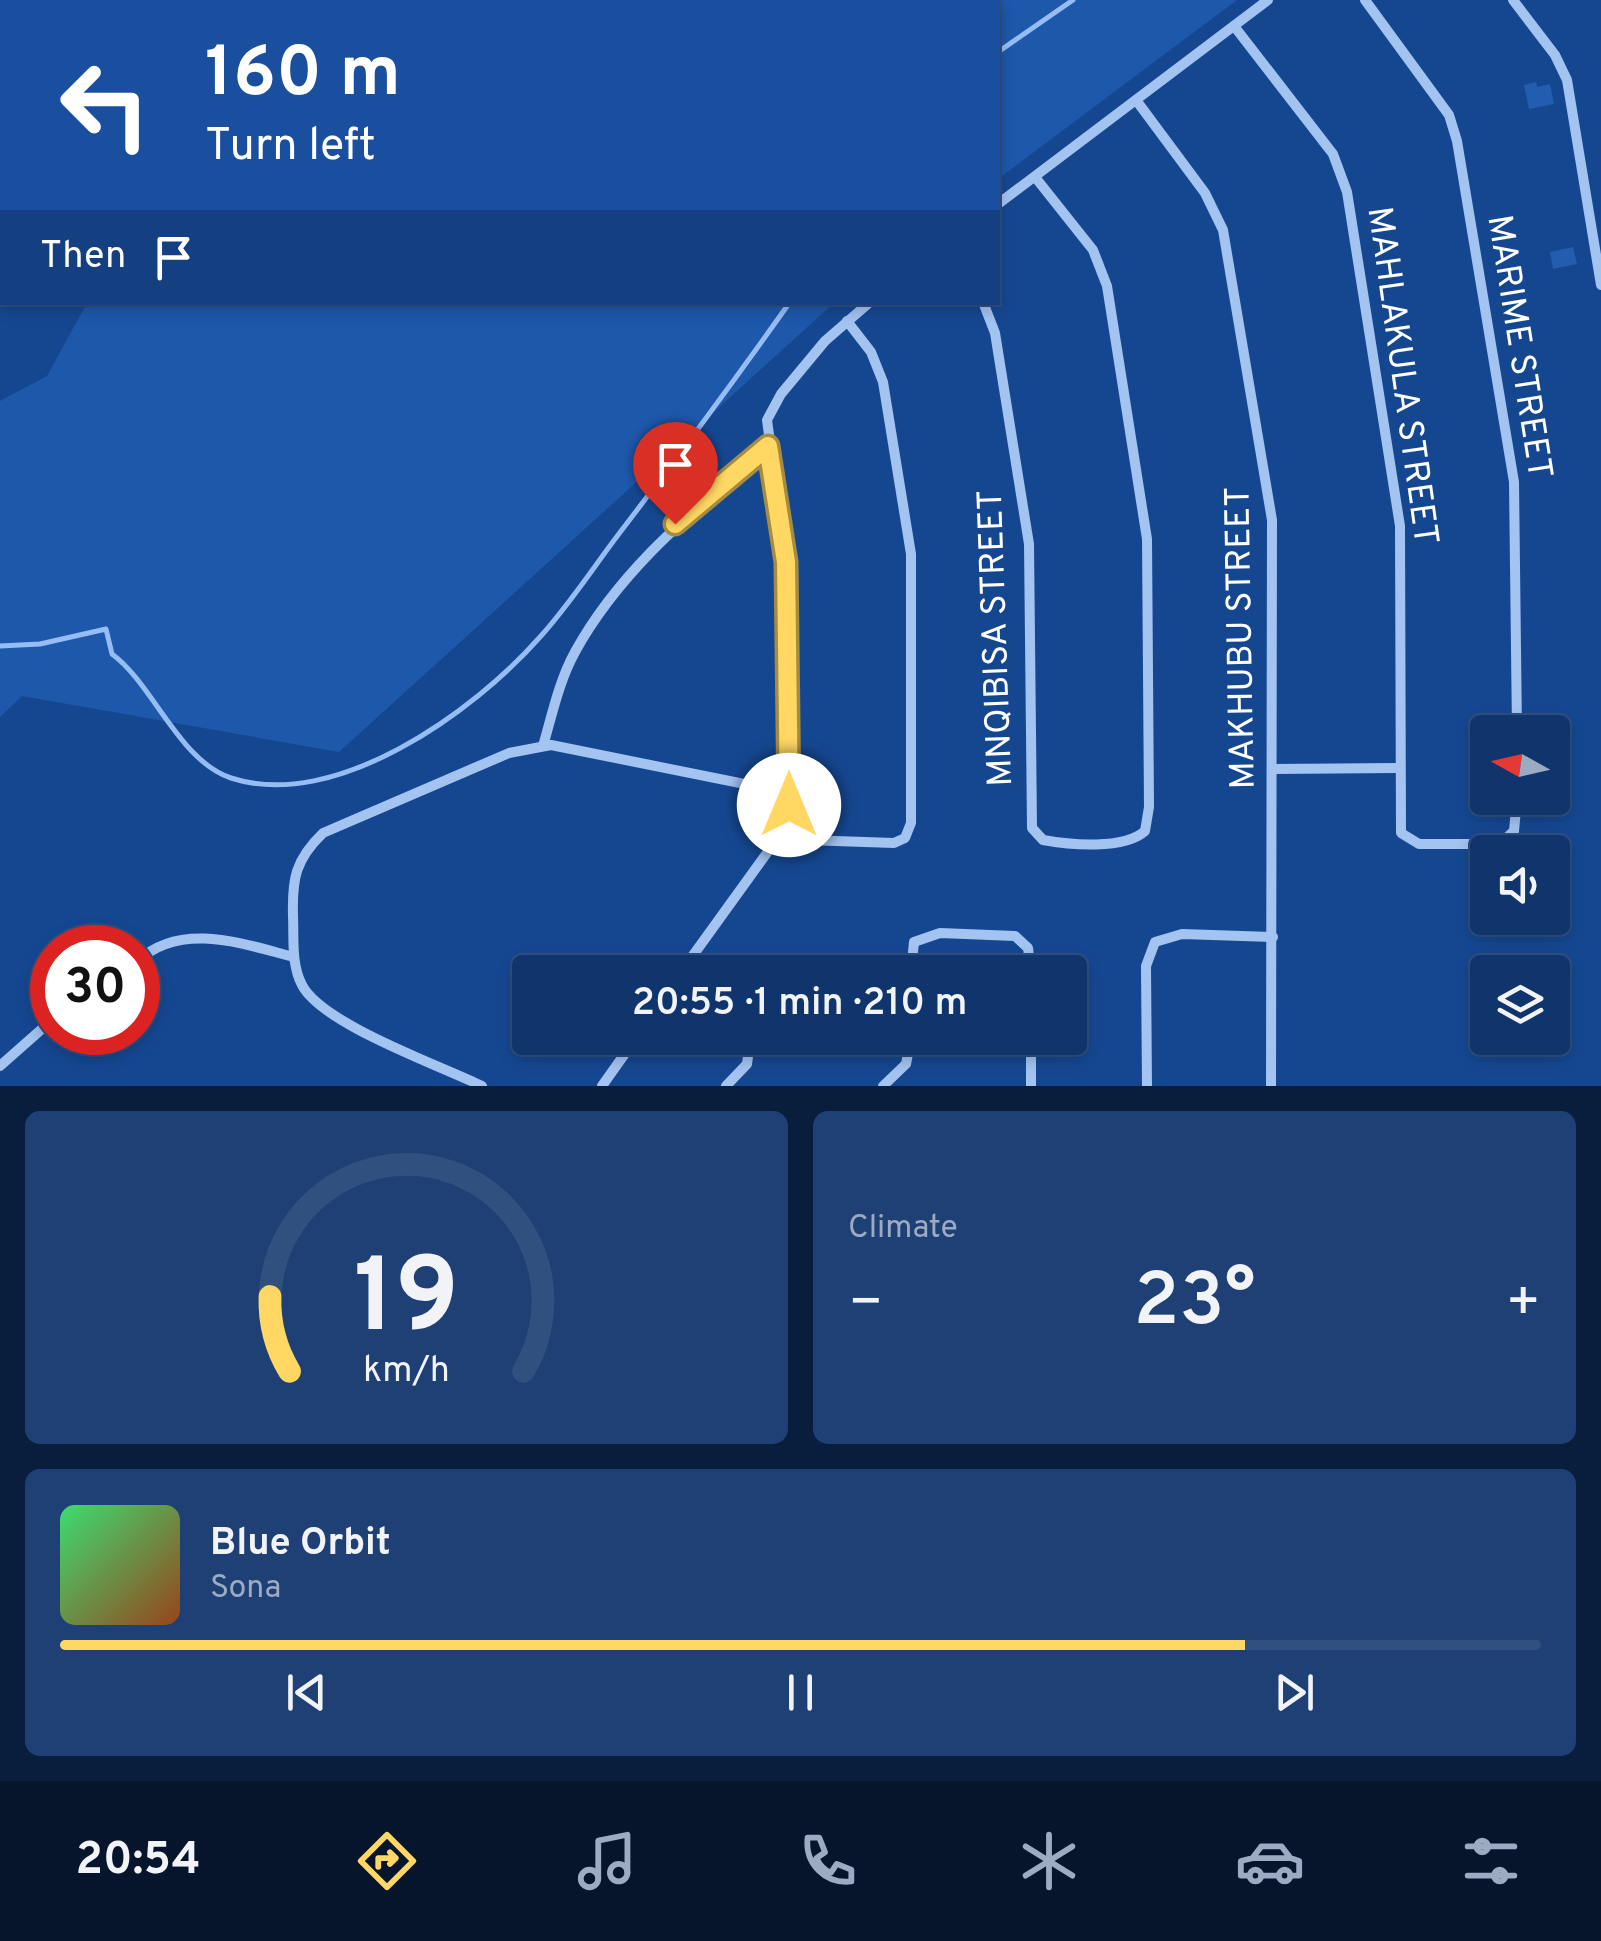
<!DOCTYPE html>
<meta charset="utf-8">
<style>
body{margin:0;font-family:Overpass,sans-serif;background:#1e4075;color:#f1f3f6;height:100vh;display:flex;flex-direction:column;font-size:38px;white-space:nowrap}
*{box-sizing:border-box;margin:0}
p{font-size:32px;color:#9cabc2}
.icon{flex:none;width:55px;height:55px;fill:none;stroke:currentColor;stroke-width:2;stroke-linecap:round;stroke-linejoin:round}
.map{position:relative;height:1086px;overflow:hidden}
.details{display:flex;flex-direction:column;gap:25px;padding:25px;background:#091d3c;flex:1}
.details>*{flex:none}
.banner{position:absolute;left:0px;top:0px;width:1000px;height:305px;box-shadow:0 5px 15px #0003,0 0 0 2px #305080;background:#1a4fa0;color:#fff;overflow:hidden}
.needle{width:65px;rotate:278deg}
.tools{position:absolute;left:1470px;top:715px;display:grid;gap:20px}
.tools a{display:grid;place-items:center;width:100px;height:100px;border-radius:10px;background:#10356d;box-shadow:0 5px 15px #0003,0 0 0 2px #305080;font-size:50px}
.speed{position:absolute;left:30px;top:925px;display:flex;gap:20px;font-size:50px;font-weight:700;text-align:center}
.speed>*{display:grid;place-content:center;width:130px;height:130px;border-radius:50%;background:#10356d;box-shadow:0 5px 15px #0003,0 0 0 2px #305080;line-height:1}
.speed .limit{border:15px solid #d22;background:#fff;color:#111}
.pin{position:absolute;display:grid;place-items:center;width:85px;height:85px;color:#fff;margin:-102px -42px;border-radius:50% 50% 50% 0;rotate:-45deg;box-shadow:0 0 10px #0007}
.pin .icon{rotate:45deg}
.me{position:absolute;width:110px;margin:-55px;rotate:0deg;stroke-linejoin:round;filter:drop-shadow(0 0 8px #0008)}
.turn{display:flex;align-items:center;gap:35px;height:210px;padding:0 40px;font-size:45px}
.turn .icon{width:130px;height:130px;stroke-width:2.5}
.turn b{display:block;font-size:70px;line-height:85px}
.then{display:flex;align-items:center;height:95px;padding:0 40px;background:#0003;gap:20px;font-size:38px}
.big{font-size:75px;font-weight:600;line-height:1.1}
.details .tile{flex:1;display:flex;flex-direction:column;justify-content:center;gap:15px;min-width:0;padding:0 35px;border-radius:15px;background:#1e4075}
.details .dial{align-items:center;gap:0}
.dial svg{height:260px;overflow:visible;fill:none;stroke:#305080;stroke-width:7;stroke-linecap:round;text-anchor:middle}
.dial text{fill:#f1f3f6;stroke:none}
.song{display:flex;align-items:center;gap:30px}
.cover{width:120px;height:120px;border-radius:15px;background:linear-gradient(135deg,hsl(140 70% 55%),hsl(20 70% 35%))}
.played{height:10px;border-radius:5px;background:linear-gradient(90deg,#ffd762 80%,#305080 80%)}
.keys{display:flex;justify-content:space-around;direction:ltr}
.heat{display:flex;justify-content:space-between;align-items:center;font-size:55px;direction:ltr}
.details .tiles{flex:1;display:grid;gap:25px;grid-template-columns:1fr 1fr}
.tile:last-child{grid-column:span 2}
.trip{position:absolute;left:512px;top:955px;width:575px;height:100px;border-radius:10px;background:#10356d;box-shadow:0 5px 15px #0003,0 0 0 2px #305080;font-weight:600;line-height:100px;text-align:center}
.tabs{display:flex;height:160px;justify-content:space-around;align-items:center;background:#06152c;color:#9cabc2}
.tabs .icon{width:70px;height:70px}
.tabs .current{color:#ffd762}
.tabs b{font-size:45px;color:#f1f3f6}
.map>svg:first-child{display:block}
.green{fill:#1d58ab}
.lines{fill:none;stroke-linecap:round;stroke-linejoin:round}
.stream{stroke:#95bdf4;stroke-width:5}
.building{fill:#235db0}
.street{stroke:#a3c3f1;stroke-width:10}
.route-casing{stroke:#a68c40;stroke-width:25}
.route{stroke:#ffd762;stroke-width:18}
.labels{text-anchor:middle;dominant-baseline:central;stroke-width:10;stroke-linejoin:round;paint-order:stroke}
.street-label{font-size:35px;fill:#fff;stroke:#154791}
</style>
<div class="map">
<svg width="1601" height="1086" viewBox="0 0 1601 1086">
<rect width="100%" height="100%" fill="#154791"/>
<g class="green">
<polygon points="305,0 1237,0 998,179 998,2"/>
<polygon points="87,303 87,302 834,303 339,752 22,696 0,717 0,401 47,376"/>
</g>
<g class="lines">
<g class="stream">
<polyline points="998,52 1073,0"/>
<path d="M0,646L40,644L106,629L112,654C153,684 179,761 231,778C335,812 474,712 540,637C569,605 593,568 618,535C677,458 734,381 790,302"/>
</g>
</g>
<g class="building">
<polygon points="1536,82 1537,87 1550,84 1554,104 1529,109 1524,85"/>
<polygon points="1573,247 1577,264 1553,269 1550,252"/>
</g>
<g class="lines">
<g class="street">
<polyline points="101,0 103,2"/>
<polyline points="1365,0 1449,115 1457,141 1514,482 1517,732"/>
<polyline points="1513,0 1555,55 1567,80 1601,285"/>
<polyline points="52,2 55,0"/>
<polyline points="242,2 243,0"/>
<polyline points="1234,26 1333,154 1347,192 1400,526 1401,833 1419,844 1500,844 1514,831 1517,798"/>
<polyline points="0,52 2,50"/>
<polyline points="1136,100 1205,193 1223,230 1272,520 1271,1086"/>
<polyline points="0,131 2,134"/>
<polyline points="0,204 2,203"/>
<polyline points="998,204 1268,0"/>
<path d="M983,302L995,333L1029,544L1032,828L1043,840C1070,845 1124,850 1145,831L1149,807L1147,539L1107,286L1093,250L1035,177"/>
<path d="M543,746C552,715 559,681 575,652C621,568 697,508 768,446"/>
<polyline points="1273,769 1397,768"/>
<polyline points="777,839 894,843 905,838 911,823 911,554 883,382 871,352 847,321"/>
<path d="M138,961C181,921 243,944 294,957"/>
<polyline points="681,972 777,839 789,805 786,562 767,420 781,394 825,341 870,302"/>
<polyline points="911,972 914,942 940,933 1015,936 1028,948 1031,972"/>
<polyline points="0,1066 52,1020"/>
<path d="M482,1086C439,1065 322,1024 302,985C291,964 294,938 293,916C292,879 295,860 323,833L509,753L551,745L789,793"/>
<polyline points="602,1086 636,1038"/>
<polyline points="726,1086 747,1064 749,1049 742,1038"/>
<polyline points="883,1086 906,1064 911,1038"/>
<polyline points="1031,1086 1031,1038"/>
<polyline points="1147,1086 1146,966 1155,942 1182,934 1273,937"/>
</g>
</g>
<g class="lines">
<g class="route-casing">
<polyline id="route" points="675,524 768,446 786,562 789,805"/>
</g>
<use href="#route" class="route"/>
</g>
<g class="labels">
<g class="street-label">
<text transform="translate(1518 347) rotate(81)">MARIME STREET</text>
<text transform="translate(1401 376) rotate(82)">MAHLAKULA STREET</text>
<text transform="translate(997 638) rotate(-92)">MNQIBISA STREET</text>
<text transform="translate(1242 638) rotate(-91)">MAKHUBU STREET</text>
</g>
</g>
</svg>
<div class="tools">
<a><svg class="needle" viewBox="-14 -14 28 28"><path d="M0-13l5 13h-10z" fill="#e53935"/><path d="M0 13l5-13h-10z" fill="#9cabc2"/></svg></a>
<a><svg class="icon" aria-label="sound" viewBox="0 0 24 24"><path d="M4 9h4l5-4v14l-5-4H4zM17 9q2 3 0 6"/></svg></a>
<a><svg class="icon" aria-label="layers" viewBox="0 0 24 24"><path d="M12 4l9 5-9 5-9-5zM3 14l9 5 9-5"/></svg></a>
</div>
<div class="speed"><div class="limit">30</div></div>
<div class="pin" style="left:675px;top:524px;background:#d93025"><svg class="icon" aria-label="arrive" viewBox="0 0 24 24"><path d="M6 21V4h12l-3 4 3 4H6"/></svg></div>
<svg class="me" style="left:789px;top:805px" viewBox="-20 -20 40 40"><circle r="19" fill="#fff"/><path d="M0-13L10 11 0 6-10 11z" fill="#ffd762"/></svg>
<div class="trip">20:55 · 1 min · 210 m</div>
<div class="banner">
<div class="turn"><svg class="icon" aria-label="left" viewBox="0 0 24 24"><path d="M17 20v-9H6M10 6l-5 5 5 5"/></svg><div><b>160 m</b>Turn left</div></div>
<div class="then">Then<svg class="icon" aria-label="arrive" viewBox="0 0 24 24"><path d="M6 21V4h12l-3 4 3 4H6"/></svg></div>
</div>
</div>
<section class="details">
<div class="tiles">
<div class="tile dial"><svg viewBox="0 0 100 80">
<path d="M14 69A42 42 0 1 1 86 69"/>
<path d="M14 69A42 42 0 0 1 8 46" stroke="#ffd762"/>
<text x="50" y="56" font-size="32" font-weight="700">19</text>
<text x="50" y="72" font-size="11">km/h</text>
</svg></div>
<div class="tile"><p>Climate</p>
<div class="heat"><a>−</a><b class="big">23°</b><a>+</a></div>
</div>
<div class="tile">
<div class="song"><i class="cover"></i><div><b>Blue Orbit</b><p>Sona</p></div></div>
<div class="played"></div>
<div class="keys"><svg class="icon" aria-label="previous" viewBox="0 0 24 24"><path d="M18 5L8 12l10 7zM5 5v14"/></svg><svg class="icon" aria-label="pause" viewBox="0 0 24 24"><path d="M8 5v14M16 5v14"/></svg><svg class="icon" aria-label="next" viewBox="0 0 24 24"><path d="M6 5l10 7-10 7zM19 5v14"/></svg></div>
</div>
</div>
</section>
<nav class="tabs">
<b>20:54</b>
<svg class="icon current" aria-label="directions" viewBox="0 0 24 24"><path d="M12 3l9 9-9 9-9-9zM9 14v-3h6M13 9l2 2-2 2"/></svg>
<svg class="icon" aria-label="music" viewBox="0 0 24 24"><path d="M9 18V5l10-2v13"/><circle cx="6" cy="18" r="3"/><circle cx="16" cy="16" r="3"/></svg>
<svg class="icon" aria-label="phone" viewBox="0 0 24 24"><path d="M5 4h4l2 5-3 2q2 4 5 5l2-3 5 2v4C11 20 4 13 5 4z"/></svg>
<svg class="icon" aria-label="climate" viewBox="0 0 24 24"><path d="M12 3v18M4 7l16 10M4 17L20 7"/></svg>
<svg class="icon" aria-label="car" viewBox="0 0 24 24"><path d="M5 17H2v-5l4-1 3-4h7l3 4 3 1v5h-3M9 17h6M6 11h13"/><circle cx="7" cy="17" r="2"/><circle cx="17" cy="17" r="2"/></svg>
<svg class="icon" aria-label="filters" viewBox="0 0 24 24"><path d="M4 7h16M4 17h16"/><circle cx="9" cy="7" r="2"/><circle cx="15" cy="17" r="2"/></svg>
</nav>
